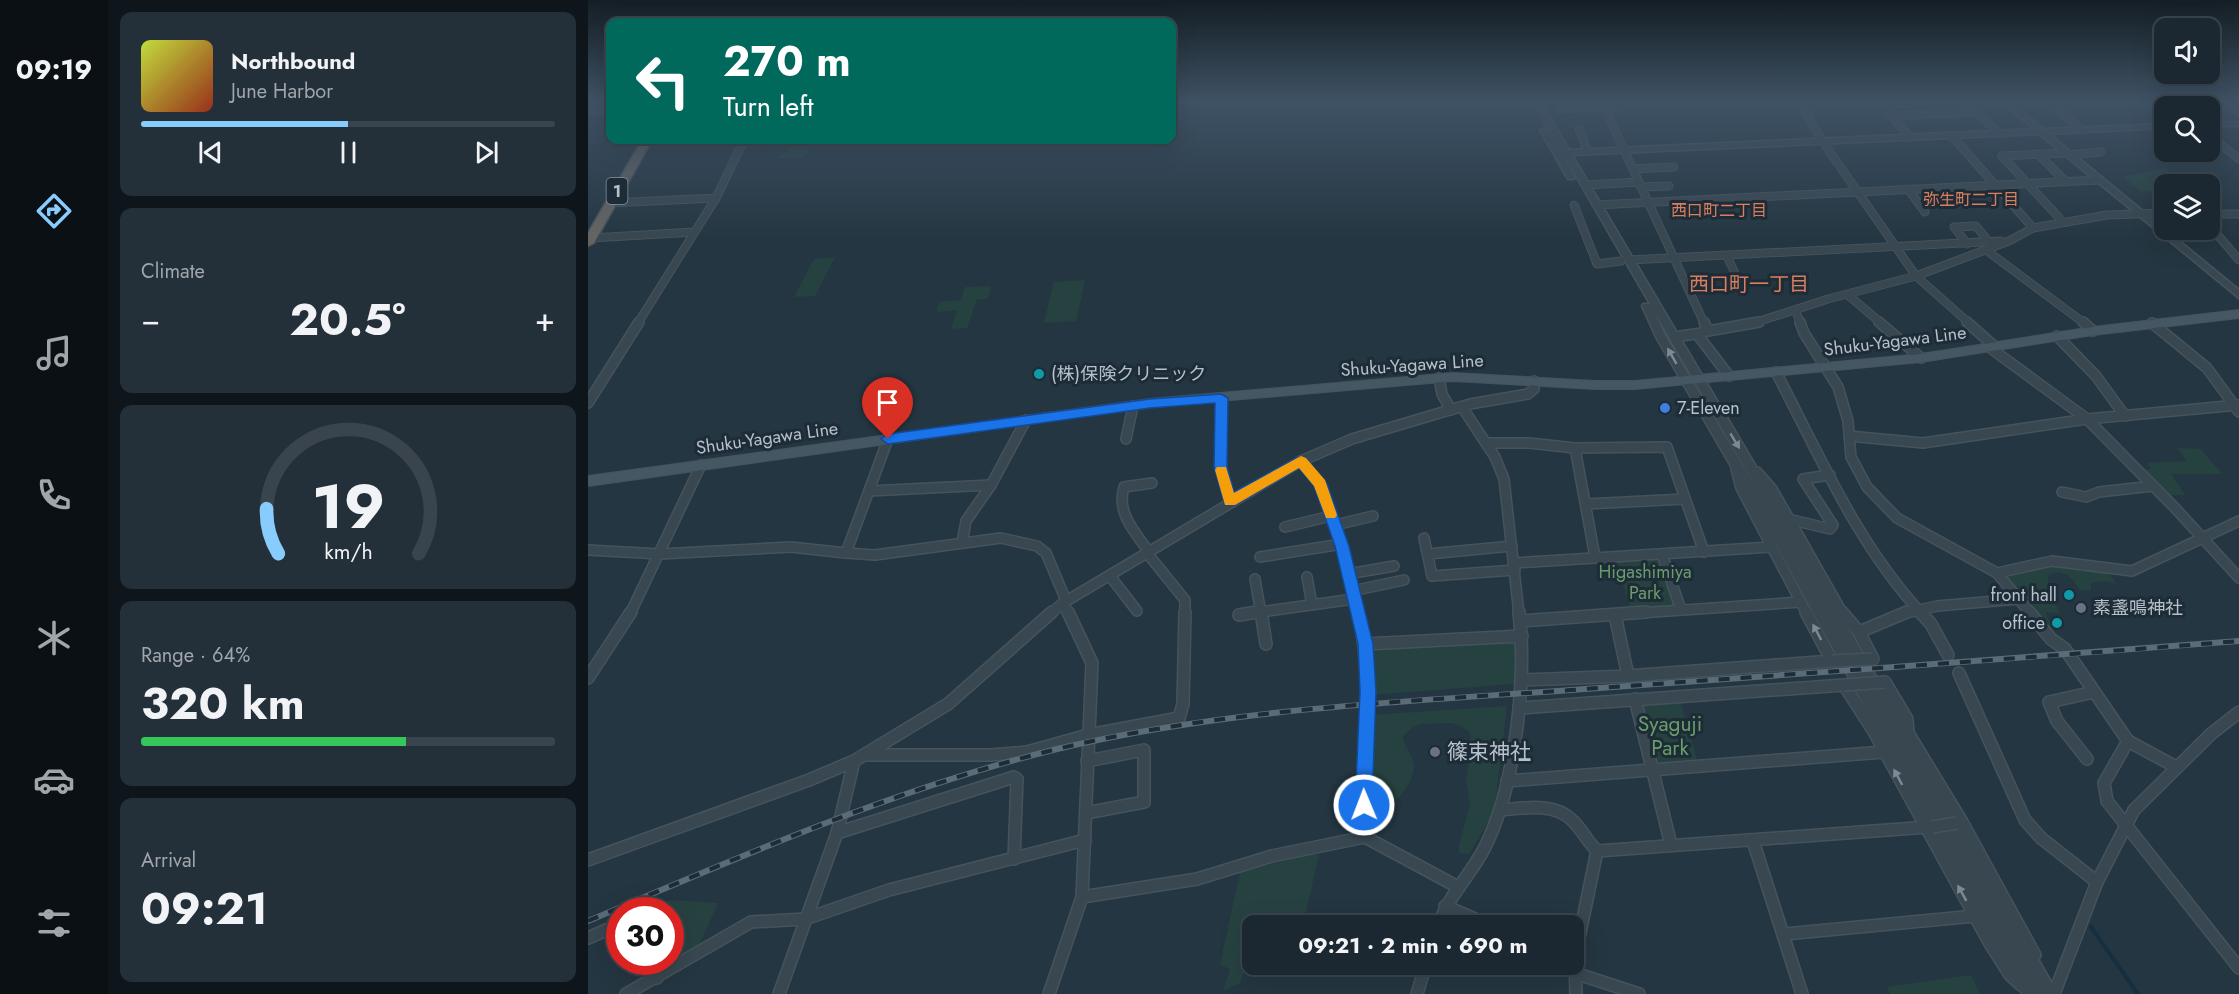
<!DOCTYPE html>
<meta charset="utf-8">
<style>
body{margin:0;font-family:Jost,"Noto Sans JP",sans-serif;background:#243039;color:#f1f3f6;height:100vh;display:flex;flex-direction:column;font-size:22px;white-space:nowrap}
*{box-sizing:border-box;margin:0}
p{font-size:20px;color:#a0a6ab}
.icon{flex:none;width:33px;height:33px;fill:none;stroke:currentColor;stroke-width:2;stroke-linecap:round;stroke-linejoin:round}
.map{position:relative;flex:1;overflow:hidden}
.drawer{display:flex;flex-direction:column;gap:12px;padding:12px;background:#0f161b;width:480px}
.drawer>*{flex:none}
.banner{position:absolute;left:18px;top:18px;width:570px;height:126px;border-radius:12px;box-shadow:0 6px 24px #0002,0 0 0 2px #39444d;background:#00695c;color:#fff;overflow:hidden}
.tools{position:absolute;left:1566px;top:18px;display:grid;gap:12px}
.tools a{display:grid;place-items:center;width:66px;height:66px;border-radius:12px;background:#1b2831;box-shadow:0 6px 24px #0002,0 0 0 2px #39444d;font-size:30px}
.speed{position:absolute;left:18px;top:897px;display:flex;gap:12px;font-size:30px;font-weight:700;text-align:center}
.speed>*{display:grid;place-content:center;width:78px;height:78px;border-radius:50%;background:#1b2831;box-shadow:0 6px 24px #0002,0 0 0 2px #39444d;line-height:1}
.speed .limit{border:9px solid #d22;background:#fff;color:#111}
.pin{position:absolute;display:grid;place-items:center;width:51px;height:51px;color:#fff;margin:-62px -26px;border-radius:50% 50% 50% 0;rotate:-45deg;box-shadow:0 0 6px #0007}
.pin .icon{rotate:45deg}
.me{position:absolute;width:66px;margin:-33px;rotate:359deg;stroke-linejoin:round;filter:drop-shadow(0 0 4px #0008)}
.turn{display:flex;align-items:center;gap:21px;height:126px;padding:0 18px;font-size:27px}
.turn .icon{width:78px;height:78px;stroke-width:2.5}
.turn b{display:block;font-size:42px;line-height:51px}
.big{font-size:45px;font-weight:700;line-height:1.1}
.drawer .card{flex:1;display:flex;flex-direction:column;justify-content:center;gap:9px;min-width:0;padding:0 21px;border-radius:12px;background:#243039}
.drawer .dial{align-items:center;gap:0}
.dial svg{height:156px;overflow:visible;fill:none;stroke:#39444d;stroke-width:7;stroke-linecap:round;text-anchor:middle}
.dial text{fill:#f1f3f6;stroke:none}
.song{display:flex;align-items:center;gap:18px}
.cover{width:72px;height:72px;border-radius:9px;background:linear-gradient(135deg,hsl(70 70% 55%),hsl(10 70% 35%))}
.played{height:6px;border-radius:3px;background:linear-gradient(90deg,#88cbfd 50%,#39444d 50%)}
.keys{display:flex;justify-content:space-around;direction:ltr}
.heat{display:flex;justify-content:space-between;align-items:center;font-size:33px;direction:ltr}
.charge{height:9px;border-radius:4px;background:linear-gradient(90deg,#34c759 64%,#39444d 0)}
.trip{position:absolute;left:654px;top:915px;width:342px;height:60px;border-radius:12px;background:#1b2831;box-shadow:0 6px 24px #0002,0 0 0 2px #39444d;font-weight:700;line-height:60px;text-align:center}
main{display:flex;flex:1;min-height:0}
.tabs{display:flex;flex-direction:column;width:108px;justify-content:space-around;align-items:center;background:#0b1014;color:#a0a6ab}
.tabs .icon{width:42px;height:42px}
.tabs .on{color:#88cbfd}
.tabs b{font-size:27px;color:#f1f3f6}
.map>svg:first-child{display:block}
.green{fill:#264240}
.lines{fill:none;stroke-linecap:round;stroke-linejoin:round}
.stream{stroke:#162f40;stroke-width:4}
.minor-far2-casing{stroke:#45535d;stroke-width:9}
.minor-far1-casing{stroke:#45535d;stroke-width:12}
.minor-casing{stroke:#45535d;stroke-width:14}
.tertiary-casing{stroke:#45535d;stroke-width:3}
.secondary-casing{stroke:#45535d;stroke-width:2}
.trunk-casing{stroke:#43515b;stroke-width:3}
.minor-far2{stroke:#384750;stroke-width:7}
.minor-far1{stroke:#384750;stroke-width:9}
.minor{stroke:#384750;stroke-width:11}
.tertiary{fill:#384750;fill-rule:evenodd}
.secondary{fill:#465764;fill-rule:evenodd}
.trunk{fill:#666463;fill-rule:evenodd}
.rail-casing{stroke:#5a6c78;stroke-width:6}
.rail{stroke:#1d2c36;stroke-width:4;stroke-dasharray:11;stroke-linecap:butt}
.minor-bridge-casing{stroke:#45535d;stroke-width:14;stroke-linecap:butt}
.minor-bridge{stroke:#384750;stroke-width:11}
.oneway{fill:#7d8a94}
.route{fill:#1a73e8;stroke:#114b97;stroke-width:1.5}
.slow{fill:#f59e0b}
.culture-dot{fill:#0f9aa8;stroke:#1d2c36;stroke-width:2}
.shop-dot{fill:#3f7fe0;stroke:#1d2c36;stroke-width:2}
.worship-dot{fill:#6b7280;stroke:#1d2c36;stroke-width:2}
.labels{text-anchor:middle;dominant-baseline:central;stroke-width:6;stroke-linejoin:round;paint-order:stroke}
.shield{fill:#1d2c36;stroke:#87949e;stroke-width:1.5}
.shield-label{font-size:16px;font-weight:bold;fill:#b5c1cb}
.far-neighbourhood-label{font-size:16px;fill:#db7e60;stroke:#1d2c36}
.street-label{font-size:18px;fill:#b5c1cb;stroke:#1d2c36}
.poi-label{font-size:18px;fill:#b5c1cb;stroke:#1d2c36;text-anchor:start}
.park-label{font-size:18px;fill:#6a9d6c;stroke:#1d2c36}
.neighbourhood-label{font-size:20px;fill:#db7e60;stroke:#1d2c36}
.near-park-label{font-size:21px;fill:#6a9d6c;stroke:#1d2c36}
.near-poi-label{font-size:21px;fill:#b5c1cb;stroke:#1d2c36;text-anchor:start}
</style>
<main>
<nav class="tabs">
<b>09:19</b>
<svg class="icon on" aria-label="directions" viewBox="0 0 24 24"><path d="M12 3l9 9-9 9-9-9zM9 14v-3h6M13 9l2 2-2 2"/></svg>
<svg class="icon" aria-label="music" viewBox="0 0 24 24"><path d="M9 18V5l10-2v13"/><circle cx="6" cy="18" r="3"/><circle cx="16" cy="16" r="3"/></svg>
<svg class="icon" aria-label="phone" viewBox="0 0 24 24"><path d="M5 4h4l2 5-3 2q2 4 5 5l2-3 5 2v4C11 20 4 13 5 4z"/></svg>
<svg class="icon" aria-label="climate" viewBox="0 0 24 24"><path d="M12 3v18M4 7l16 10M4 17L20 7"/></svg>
<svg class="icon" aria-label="car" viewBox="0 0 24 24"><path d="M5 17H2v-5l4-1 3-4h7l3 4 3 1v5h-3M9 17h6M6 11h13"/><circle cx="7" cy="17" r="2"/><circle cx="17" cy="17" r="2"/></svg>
<svg class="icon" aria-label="filters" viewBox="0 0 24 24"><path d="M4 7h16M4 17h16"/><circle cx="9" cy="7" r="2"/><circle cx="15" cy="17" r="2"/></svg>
</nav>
<section class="drawer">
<div class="card">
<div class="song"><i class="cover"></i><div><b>Northbound</b><p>June Harbor</p></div></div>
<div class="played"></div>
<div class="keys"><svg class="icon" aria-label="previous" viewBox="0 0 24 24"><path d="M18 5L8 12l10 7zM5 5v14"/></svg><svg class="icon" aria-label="pause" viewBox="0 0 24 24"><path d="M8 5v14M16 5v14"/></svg><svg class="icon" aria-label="next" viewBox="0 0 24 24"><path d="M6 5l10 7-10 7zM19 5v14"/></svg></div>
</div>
<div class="card"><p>Climate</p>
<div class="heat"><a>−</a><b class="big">20.5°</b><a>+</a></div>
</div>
<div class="card dial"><svg viewBox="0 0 100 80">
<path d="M14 69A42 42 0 1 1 86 69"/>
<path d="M14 69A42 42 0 0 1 8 46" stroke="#88cbfd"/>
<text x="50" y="56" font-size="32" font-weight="700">19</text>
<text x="50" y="72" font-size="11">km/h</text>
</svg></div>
<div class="card"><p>Range · 64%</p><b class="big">320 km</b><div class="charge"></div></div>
<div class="card"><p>Arrival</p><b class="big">09:21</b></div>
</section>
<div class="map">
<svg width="1651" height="994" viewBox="0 0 1651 994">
<rect width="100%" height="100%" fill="#243641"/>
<g class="green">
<polygon points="208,140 226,140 215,158 188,158 200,152"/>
<polygon points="1575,168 1593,178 1590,180 1597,184 1576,184 1576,192 1552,191 1535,177"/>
<polygon points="247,257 227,296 206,297 226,259"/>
<polygon points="497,280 488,321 456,323 466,282"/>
<polygon points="403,286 400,299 389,299 379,328 363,329 369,310 348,312 351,302 373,300 377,287"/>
<polygon points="1589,448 1613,449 1634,474 1583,474 1597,495 1579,495 1554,470 1563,469 1559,463 1599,461"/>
<polygon points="1071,556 1086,605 1042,608 1028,559"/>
<path d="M1467,564L1520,572L1529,584L1516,581L1503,583V591L1492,590C1485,579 1475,566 1460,576V586L1472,613L1457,612L1469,639L1416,575Z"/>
<polygon points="927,641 926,684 783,695 781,650"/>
<polygon points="1092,700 1109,760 1069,762 1054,703"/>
<path d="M919,706L906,812L881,854L871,853V846L882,803L878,780L883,746L882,733L873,726L864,723L832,724L825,727L815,736C816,748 825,754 826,766C827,782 800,819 781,810L782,715Z"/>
<polygon points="723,854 731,855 715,924 723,925 664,926 664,950 652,983 635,991 642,969 632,965 652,872"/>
<polygon points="81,900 130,903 111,945 82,961 82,910 75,910"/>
<polygon points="1383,975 1392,994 1302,994 1299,987"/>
</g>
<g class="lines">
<polyline class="stream" points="1503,927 1550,994"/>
<g class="minor-far2-casing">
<g id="minor-far2">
<polyline points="1013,100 1116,323"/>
<polyline points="1210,100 1235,142 1328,276 1381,323"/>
<polyline points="1375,100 1412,134"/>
<polyline points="1458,100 1494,130"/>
<polyline points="1580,100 1588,106"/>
<polyline points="1290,104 1369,100"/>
<polyline points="1255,106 1289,103"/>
<polyline points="972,109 1158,100"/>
<polyline points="0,111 22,110"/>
<polyline points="1300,113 1323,138"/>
<polyline points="1302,116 1388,112"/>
<polyline points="991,129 1000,152"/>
<polyline points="1364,136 1445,228"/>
<polyline points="1622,136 1651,159"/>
<polyline points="1451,155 1478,182"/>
<polyline points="1481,155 1513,152"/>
<polyline points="1414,156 1475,222"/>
<polyline points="1414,156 1478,153"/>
<polyline points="1045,169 1086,167"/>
<polyline points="997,185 1050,182"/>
<polyline points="1053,187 1081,186"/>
<polyline points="1320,189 1337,212"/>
<polyline points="22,203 128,198"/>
<polyline points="986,205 1009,264 1033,261"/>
<polyline points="1008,205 1511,180"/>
<polyline points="1622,214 1651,214"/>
<polyline points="1622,226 1651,260"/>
<polyline points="3,238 107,232"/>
<polyline points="1379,244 1366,227 1388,226 1401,242"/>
<polyline points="1398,250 1496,323"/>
<polyline points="1139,256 1150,280"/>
<polyline points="1041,260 1413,241"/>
<polyline points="1260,295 1293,323"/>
<polyline points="1208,311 1212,323"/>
<polyline points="50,323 128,198 156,140"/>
<polyline points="1166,323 1240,299 1328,276 1421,241 1445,228 1519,215 1576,213"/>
</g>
</g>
<g class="minor-far1-casing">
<g id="minor-far1">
<polyline points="1116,322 1120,331 1171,322"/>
<polyline points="1212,322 1216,333 1250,387 1260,421 1263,457 1279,487 1309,518 1409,573 1443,614"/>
<polyline points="1291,322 1333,358"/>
<polyline points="1379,322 1406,346"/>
<polyline points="1495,322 1505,331"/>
<polyline points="1564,323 1619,368 1651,412"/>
<polyline points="1109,334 1141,376"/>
<polyline points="1469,336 1508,376 1537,416"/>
<polyline points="1086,337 1114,333"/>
<polyline points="1401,347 1499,419 1587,508 1651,578"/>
<path d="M1188,372C1232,456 1269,544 1334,614"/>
<polyline points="851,378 854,394 863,410"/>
<polyline points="633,398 633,467 642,501"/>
<polyline points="0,403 51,322"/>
<polyline points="874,407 907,457 916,479 931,614"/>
<polyline points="1261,436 1335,443 1499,419 1651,405"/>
<polyline points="538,439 545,406"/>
<polyline points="899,443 941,443 987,448"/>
<polyline points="713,461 732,484 754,546 770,614"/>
<polyline points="1148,469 1153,488 1219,614"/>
<polyline points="1169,472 1184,489 1255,614"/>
<polyline points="281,491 403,485"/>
<polyline points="1474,492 1498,497 1511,492 1565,486"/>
<polyline points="998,504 1097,499"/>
<polyline points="1200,519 1242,529 1245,525 1215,479 1242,475"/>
<polyline points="747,525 785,516"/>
<polyline points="697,527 743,516"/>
<polyline points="836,538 844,576 927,570"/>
<polyline points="374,543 378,521 403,485 438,420"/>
<polyline points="0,550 72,554 203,547 258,553 300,439"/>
<path d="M561,552C547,532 528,513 536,487L564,483"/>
<polyline points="258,553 287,555 413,538 449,546 458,553 477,598 475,603 480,614"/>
<polyline points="559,553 597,600 597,614"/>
<polyline points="840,554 924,546"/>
<polyline points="1074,554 1093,610"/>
<polyline points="672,557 754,544"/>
<polyline points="1007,557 987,448 1079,447 1116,552"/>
<polyline points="926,563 1183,547"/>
<polyline points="1409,573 1464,561 1544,571 1651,521"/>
<polyline points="760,574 806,566"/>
<polyline points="522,576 549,611"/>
<polyline points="719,577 724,605"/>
<polyline points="667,579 673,614"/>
<polyline points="764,591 816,580"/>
<polyline points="42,614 113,465"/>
<polyline points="462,614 475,603 713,461 764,439 882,404 940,394 946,389 946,381"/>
<polyline points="658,614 766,599"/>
<polyline points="1036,614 1213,602"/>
<polyline points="1314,614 1349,606 1431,599"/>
</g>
</g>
<g class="minor-casing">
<g id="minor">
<polyline points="673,612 678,644"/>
<path d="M770,612C787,686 774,762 777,837"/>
<polyline points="1254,612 1271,632 1285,659"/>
<polyline points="1332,612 1343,624 1360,655"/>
<polyline points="1441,612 1463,639 1477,649 1540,741 1516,783 1519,801 1651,968"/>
<polyline points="651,615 669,612"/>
<polyline points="932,621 1058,612"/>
<polyline points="1271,632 1319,612"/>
<polyline points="777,644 934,636"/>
<polyline points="1371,673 1437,820 1453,838 1509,882"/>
<polyline points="1040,676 1244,661 1218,612"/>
<polyline points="0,678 43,612"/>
<polyline points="934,680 1040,676 1027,615"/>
<polyline points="1297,682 1319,719 1320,733 1374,822 1447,955"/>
<polyline points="1047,699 1083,845"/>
<polyline points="931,708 1256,685 1285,730 1401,942 1422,975 1433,985"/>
<polyline points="1540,741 1588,767"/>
<polyline points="279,755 403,755 439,752 500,735 591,718 595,704 597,612"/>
<polyline points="1499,759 1469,721 1461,702 1506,692"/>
<polyline points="919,781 1296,752"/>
<path d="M913,810C937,808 967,802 985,821C994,830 1000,842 1009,851"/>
<polyline points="498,813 556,802 556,750 499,761"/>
<polyline points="249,833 426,777 429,779 426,859"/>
<polyline points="1165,841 1214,994"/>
<polyline points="1009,851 1341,827"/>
<polyline points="0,860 221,780 266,761 360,704 464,612"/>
<polyline points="494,897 609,879 684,856 777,837 870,887"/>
<polyline points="857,906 903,926"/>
<path d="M850,926C860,896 883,875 897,847C927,787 939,680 931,612"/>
<polyline points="1197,934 1387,916"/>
<polyline points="0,938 32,924"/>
<polyline points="67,962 69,978"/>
<polyline points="990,974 1051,994"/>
<polyline points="38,994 163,922 217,919 301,890 497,840"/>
<polyline points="191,994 249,833 266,761"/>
<polyline points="461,994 494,897 504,663 480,612"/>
<polyline points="829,994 838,964"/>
<polyline points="988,994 987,957 1009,851"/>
<polyline points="1466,994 1509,882 1546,810 1623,734 1651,712"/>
</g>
</g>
<g class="tertiary-casing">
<g id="tertiary">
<path d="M944,100H952L981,150L1446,129L1411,100H1420L1455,129L1576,124V128L1461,134L1651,290V298L1451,134L984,155L1163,458L1470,994H1434L1184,537L1068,337L1054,306L1055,304H1062L976,155L987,177L986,179H980L952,130L959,128L973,150ZM1066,311L1177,503L1078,337Z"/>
<rect x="1622" y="122" width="29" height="4"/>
</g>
</g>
<g class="secondary-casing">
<g id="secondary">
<polygon points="1630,100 1640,100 1651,110 1651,117"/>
<polygon points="1651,310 1651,318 1505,335 1333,362 1047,389 1007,389 865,381 562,407 0,486 0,476 562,399 865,373 1007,381 1047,381 1333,354 1505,327"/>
</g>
</g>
<g class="trunk-casing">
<polygon id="trunk" points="54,140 64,140 6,243 0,246 0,233"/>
</g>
<use href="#minor-far2" class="minor-far2"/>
<use href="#minor-far1" class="minor-far1"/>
<use href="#minor" class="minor"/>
<use href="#tertiary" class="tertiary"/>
<use href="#secondary" class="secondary"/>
<use href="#trunk" class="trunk"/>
<g class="rail-casing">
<path id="rail" d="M0,921C153,856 307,789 469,749C637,709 811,702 983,690C1206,674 1428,659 1651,641"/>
</g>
<use href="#rail" class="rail"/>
<g class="minor-bridge-casing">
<g id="minor-bridge">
<polyline points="1244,661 1285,659"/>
<polyline points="1256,685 1297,682"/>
<polyline points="1344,827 1369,823"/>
</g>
</g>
<use href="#minor-bridge" class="minor-bridge"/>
</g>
<defs><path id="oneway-solid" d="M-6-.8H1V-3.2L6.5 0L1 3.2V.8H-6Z" transform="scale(1.5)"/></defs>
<g class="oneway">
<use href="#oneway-solid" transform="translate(1084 356) rotate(-120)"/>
<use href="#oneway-solid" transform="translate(1147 441) rotate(59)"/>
<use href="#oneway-solid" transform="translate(1229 632) rotate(-118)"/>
<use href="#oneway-solid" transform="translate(1310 777) rotate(-118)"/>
<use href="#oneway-solid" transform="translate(1374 893) rotate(-119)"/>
</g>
<linearGradient id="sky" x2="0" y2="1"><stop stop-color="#141e24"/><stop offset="0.42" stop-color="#3f5265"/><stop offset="1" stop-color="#3f5265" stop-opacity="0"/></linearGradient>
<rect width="1651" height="240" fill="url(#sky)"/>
<polygon class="route" points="633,394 640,398 639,467 646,492 708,458 718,458 739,484 761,546 785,644 788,691 784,805 782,811 776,814 769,811 767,805 772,691 770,644 747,546 726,486 711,468 647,505 637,505 626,467 627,403 562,408 300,444 293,439 300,434 562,399"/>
<polygon class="slow" points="713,456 718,458 737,480 749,515 747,518 738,518 726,486 711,468 647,505 637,505 627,470 629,467 638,467 646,493"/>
<g class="culture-dot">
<circle cx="451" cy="374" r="6"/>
<circle cx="1481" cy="595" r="6"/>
<circle cx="1469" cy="623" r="6"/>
</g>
<circle class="shop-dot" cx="1077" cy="408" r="6"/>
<g class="worship-dot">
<circle cx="1493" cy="608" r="6"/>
<circle cx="847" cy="752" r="6"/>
</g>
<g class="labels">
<rect class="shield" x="18.5" y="178" width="21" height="26" rx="4.5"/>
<g class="shield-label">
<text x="29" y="191">1</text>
</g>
<g class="far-neighbourhood-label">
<text x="1383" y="199">弥生町二丁目</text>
<text x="1131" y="210">西口町二丁目</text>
</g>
<g class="street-label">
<text transform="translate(1307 341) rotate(-7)">Shuku-Yagawa Line</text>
<text transform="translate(824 365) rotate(-4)">Shuku-Yagawa Line</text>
<text transform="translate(179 438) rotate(-8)">Shuku-Yagawa Line</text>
</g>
<g class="poi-label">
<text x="463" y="374">(株)保険クリニック</text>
<text x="1089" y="408">7-Eleven</text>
<text x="1469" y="595" text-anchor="end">front hall</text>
<text x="1505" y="608">素盞鳴神社</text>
<text x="1457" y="623" text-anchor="end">office</text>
</g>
<g class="park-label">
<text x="1057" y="572">Higashimiya<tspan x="1057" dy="21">Park</tspan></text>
</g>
<g class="neighbourhood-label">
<text x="1161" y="284">西口町一丁目</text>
</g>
<g class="near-park-label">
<text x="1082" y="724">Syaguji<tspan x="1082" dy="24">Park</tspan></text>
</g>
<g class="near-poi-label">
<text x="859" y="752">篠束神社</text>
</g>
</g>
</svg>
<div class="tools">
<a><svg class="icon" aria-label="sound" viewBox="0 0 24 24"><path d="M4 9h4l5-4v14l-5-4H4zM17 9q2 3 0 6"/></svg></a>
<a><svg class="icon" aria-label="search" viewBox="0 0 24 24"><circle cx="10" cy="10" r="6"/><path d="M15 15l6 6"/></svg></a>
<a><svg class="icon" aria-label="layers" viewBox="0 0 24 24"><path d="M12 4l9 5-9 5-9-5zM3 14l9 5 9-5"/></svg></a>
</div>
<div class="speed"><div class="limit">30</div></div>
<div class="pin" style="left:300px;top:439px;background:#d93025"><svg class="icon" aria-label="arrive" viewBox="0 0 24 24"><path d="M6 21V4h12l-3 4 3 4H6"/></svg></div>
<svg class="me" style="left:776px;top:805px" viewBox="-20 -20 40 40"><circle r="17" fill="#1a73e8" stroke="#fff" stroke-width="3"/><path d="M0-11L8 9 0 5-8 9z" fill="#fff"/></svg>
<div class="trip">09:21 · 2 min · 690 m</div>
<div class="banner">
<div class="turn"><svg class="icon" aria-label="left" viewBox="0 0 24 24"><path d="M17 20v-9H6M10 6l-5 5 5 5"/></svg><div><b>270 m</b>Turn left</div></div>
</div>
</div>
</main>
